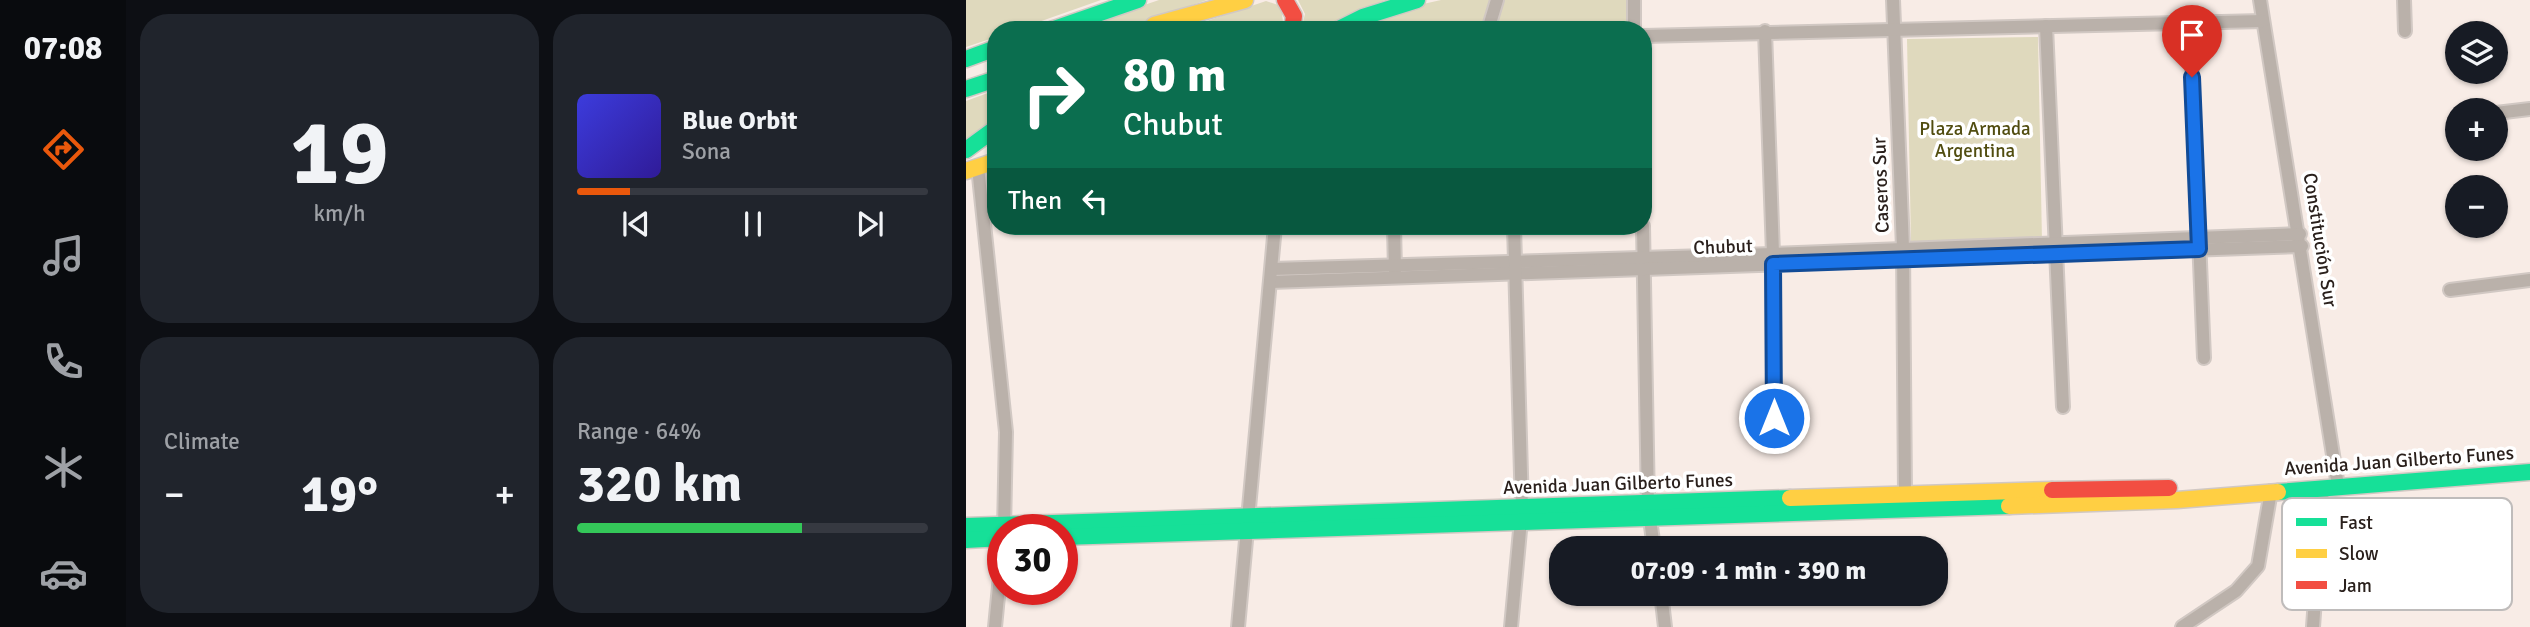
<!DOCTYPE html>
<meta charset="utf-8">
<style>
body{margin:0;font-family:Signika,sans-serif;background:#20242c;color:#f1f3f6;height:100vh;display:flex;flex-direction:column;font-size:26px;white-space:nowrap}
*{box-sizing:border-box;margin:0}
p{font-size:23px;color:#9ea1a6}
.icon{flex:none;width:38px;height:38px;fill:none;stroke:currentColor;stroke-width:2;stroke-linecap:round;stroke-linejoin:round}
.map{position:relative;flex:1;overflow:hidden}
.sheet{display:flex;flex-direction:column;gap:14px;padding:14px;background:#0d0f14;width:840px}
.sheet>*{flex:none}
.top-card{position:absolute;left:21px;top:21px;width:665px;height:214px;border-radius:28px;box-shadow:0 2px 5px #0004;background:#0b6e4f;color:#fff;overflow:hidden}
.controls{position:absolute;left:1479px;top:21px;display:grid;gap:14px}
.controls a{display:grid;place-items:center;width:63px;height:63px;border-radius:50%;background:#171b24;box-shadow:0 2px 5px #0004;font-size:35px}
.speed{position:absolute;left:21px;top:514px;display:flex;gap:14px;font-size:35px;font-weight:700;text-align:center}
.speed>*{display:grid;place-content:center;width:91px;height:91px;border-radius:50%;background:#171b24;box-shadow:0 2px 5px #0004;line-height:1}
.speed .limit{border:10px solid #d22;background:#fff;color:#111}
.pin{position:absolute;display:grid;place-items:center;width:60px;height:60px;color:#fff;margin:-72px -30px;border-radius:50% 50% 50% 0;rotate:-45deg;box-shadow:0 0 7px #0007}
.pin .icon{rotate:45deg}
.me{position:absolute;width:77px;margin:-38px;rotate:0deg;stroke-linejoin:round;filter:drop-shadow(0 0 5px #0008)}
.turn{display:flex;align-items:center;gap:24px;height:147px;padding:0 21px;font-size:32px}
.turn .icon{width:91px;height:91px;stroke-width:2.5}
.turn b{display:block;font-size:49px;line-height:60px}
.then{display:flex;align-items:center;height:66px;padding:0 21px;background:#0003;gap:14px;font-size:26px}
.big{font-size:52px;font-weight:700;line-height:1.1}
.sheet .widget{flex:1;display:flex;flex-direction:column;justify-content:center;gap:10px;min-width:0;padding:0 24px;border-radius:28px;background:#20242c}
.sheet .dial{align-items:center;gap:0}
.dial b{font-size:91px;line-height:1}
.song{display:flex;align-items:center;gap:21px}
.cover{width:84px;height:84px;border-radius:10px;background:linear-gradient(135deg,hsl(240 70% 55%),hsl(250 70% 35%))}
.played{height:7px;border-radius:4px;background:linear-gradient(90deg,#ea580c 15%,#363941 15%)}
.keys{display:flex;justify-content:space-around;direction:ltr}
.heat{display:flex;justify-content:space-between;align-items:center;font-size:38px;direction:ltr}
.charge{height:10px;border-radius:5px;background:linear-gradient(90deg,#34c759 64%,#363941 0)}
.sheet .tiles{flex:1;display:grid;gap:14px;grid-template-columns:repeat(2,1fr)}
.trip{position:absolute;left:583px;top:536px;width:399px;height:70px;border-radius:28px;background:#171b24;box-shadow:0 2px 5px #0004;font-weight:700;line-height:70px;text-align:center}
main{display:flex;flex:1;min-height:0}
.menu{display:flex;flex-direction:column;width:126px;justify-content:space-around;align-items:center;background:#090b0e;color:#9ea1a6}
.menu .icon{width:49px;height:49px}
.menu .selected{color:#ea580c}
.menu b{font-size:32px;color:#f1f3f6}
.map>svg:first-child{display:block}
.green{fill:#dfd9bd}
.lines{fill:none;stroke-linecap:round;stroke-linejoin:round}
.street-casing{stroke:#d1c8c3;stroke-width:16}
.fast-casing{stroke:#d1c8c3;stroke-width:19}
.slow-casing{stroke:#d1c8c3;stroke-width:19}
.jam-casing{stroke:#d1c8c3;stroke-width:19}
.street{stroke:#bab1aa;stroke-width:12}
.fast{stroke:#16e098;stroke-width:16}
.slow{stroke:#ffcf43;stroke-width:16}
.jam{stroke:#f24e42;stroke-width:16}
.route-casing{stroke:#114b97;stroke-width:18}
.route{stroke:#1a73e8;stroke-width:12}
.labels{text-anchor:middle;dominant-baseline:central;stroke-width:7;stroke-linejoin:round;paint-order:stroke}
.park-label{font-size:19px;fill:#514d10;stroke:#fff}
.street-label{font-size:19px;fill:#2a201c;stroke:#fff}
.key{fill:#fff;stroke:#bfbcbb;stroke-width:2}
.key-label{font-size:19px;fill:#2a201c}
</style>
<main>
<nav class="menu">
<b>07:08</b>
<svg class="icon selected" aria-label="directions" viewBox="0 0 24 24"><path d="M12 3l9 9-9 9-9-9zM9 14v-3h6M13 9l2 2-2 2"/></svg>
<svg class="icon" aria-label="music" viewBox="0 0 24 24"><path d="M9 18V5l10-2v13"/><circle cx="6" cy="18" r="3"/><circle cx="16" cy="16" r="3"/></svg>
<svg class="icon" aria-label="phone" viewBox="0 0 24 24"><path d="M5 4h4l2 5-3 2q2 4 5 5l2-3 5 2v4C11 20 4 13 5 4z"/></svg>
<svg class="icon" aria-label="climate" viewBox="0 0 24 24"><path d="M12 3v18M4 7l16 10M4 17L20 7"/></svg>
<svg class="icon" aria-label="car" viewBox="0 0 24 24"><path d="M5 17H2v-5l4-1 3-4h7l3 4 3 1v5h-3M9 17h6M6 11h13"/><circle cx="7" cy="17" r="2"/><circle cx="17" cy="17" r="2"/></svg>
</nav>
<section class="sheet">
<div class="tiles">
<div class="widget dial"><b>19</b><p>km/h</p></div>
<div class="widget">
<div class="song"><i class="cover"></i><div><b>Blue Orbit</b><p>Sona</p></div></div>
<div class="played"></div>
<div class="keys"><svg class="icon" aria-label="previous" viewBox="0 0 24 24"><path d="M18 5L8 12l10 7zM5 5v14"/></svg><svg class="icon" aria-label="pause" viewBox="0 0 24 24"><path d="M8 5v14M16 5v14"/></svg><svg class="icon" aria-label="next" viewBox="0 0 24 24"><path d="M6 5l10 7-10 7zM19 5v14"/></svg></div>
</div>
<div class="widget"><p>Climate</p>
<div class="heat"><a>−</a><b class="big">19°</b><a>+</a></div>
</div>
<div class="widget"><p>Range · 64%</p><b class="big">320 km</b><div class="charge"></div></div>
</div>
</section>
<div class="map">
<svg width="1564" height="627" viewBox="0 0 1564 627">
<rect width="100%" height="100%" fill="#f8ece6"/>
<g class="green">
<polygon points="0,0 135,0 50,30 30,30 30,37 0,47"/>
<polygon points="193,0 241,0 154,30 105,30"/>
<polygon points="332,0 419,0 349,30 335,30 339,14"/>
<polygon points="475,0 525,0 515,30 398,30 396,27 435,9"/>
<polygon points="537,0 662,0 661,27 531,30 528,26"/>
<polygon points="300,1 315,6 318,30 214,30"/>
<polygon points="1072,37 1076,241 945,243 941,39"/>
<polygon points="30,90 30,123 0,145 0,101"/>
</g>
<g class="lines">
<g class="street-casing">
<g id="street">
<polyline points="927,0 937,248 939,493"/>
<polyline points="1294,0 1372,486"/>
<polyline points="1438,0 1439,31"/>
<polyline points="1224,24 1238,358"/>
<polyline points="1080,26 1097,407"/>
<polyline points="522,30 531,0"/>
<polyline points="668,30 668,0"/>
<polyline points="799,31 807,254 808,418"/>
<polyline points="677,36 1297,21"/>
<polyline points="1530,113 1564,109"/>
<polyline points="12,167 40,432 38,530"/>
<polyline points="428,226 429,271"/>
<polyline points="677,226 682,505 688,548"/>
<polyline points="306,269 807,254 1334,234"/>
<polyline points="305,282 1336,246"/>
<polyline points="1484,290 1564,280"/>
<polyline points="695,593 699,627"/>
<polyline points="29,627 37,545"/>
<polyline points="272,627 309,226"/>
<polyline points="545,627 556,509 548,226"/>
<polyline points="1216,627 1270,591 1292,566 1305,491"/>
<polyline points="1347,627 1357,487"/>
</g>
</g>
<g class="fast-casing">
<g id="fast">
<polyline points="85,30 172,0"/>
<polyline points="371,30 397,17 451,0"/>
<polyline points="0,59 30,48"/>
<polyline points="0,89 30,79"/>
<polyline points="0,150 30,128"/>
<polyline points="1312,492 1564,472"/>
<polyline points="0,526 824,498"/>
<polyline points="96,537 1043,506"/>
<polyline points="0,540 37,538"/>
</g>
</g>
<g class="slow-casing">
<g id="slow">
<polyline points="188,25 279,0"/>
<polyline points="0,171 30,161"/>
<polyline points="824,498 1086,490"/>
<polyline points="1043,506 1211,500 1312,492"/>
</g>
</g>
<g class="jam-casing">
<g id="jam">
<polyline points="319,0 328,16 326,30"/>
<polyline points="1086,490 1203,488"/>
</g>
</g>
<use href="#street" class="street"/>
<use href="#fast" class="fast"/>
<use href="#slow" class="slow"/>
<use href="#jam" class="jam"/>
</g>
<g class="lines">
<g class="route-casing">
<polyline id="route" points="808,418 807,264 1233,249 1226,77"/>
</g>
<use href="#route" class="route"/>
</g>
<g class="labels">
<g class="park-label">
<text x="1009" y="129">Plaza Armada<tspan x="1009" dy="22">Argentina</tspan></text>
</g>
<g class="street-label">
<text transform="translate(915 185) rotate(-92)">Caseros Sur</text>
<text transform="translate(1354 240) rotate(81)">Constitución Sur</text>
<text transform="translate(757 247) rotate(-2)">Chubut</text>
<text transform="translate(1433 461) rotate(-4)">Avenida Juan Gilberto Funes</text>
<text transform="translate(652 484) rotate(-2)">Avenida Juan Gilberto Funes</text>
</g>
</g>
<rect x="1316" y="498" width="230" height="112" rx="10" class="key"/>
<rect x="1330" y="518" width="31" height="8" fill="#16e098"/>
<rect x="1330" y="549" width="31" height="9" fill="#ffcf43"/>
<rect x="1330" y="581" width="31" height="8" fill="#f24e42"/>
<g class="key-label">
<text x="1373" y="529">Fast</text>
<text x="1373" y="560">Slow</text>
<text x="1373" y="592">Jam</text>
</g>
</svg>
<div class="controls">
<a><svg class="icon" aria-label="layers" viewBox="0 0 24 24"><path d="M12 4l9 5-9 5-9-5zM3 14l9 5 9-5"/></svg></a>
<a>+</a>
<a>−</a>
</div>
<div class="speed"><div class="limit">30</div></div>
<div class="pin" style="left:1226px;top:77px;background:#d93025"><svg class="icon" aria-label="arrive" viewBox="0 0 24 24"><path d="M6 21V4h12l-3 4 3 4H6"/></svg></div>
<svg class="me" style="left:808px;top:418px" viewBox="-20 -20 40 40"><circle r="17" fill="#1a73e8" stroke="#fff" stroke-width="3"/><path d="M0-11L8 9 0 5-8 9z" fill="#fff"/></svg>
<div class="trip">07:09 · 1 min · 390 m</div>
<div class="top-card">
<div class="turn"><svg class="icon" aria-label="right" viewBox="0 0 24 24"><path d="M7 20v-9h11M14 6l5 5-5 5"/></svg><div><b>80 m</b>Chubut</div></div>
<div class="then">Then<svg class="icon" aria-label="left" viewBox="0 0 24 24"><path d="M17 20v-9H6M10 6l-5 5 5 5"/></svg></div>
</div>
</div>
</main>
